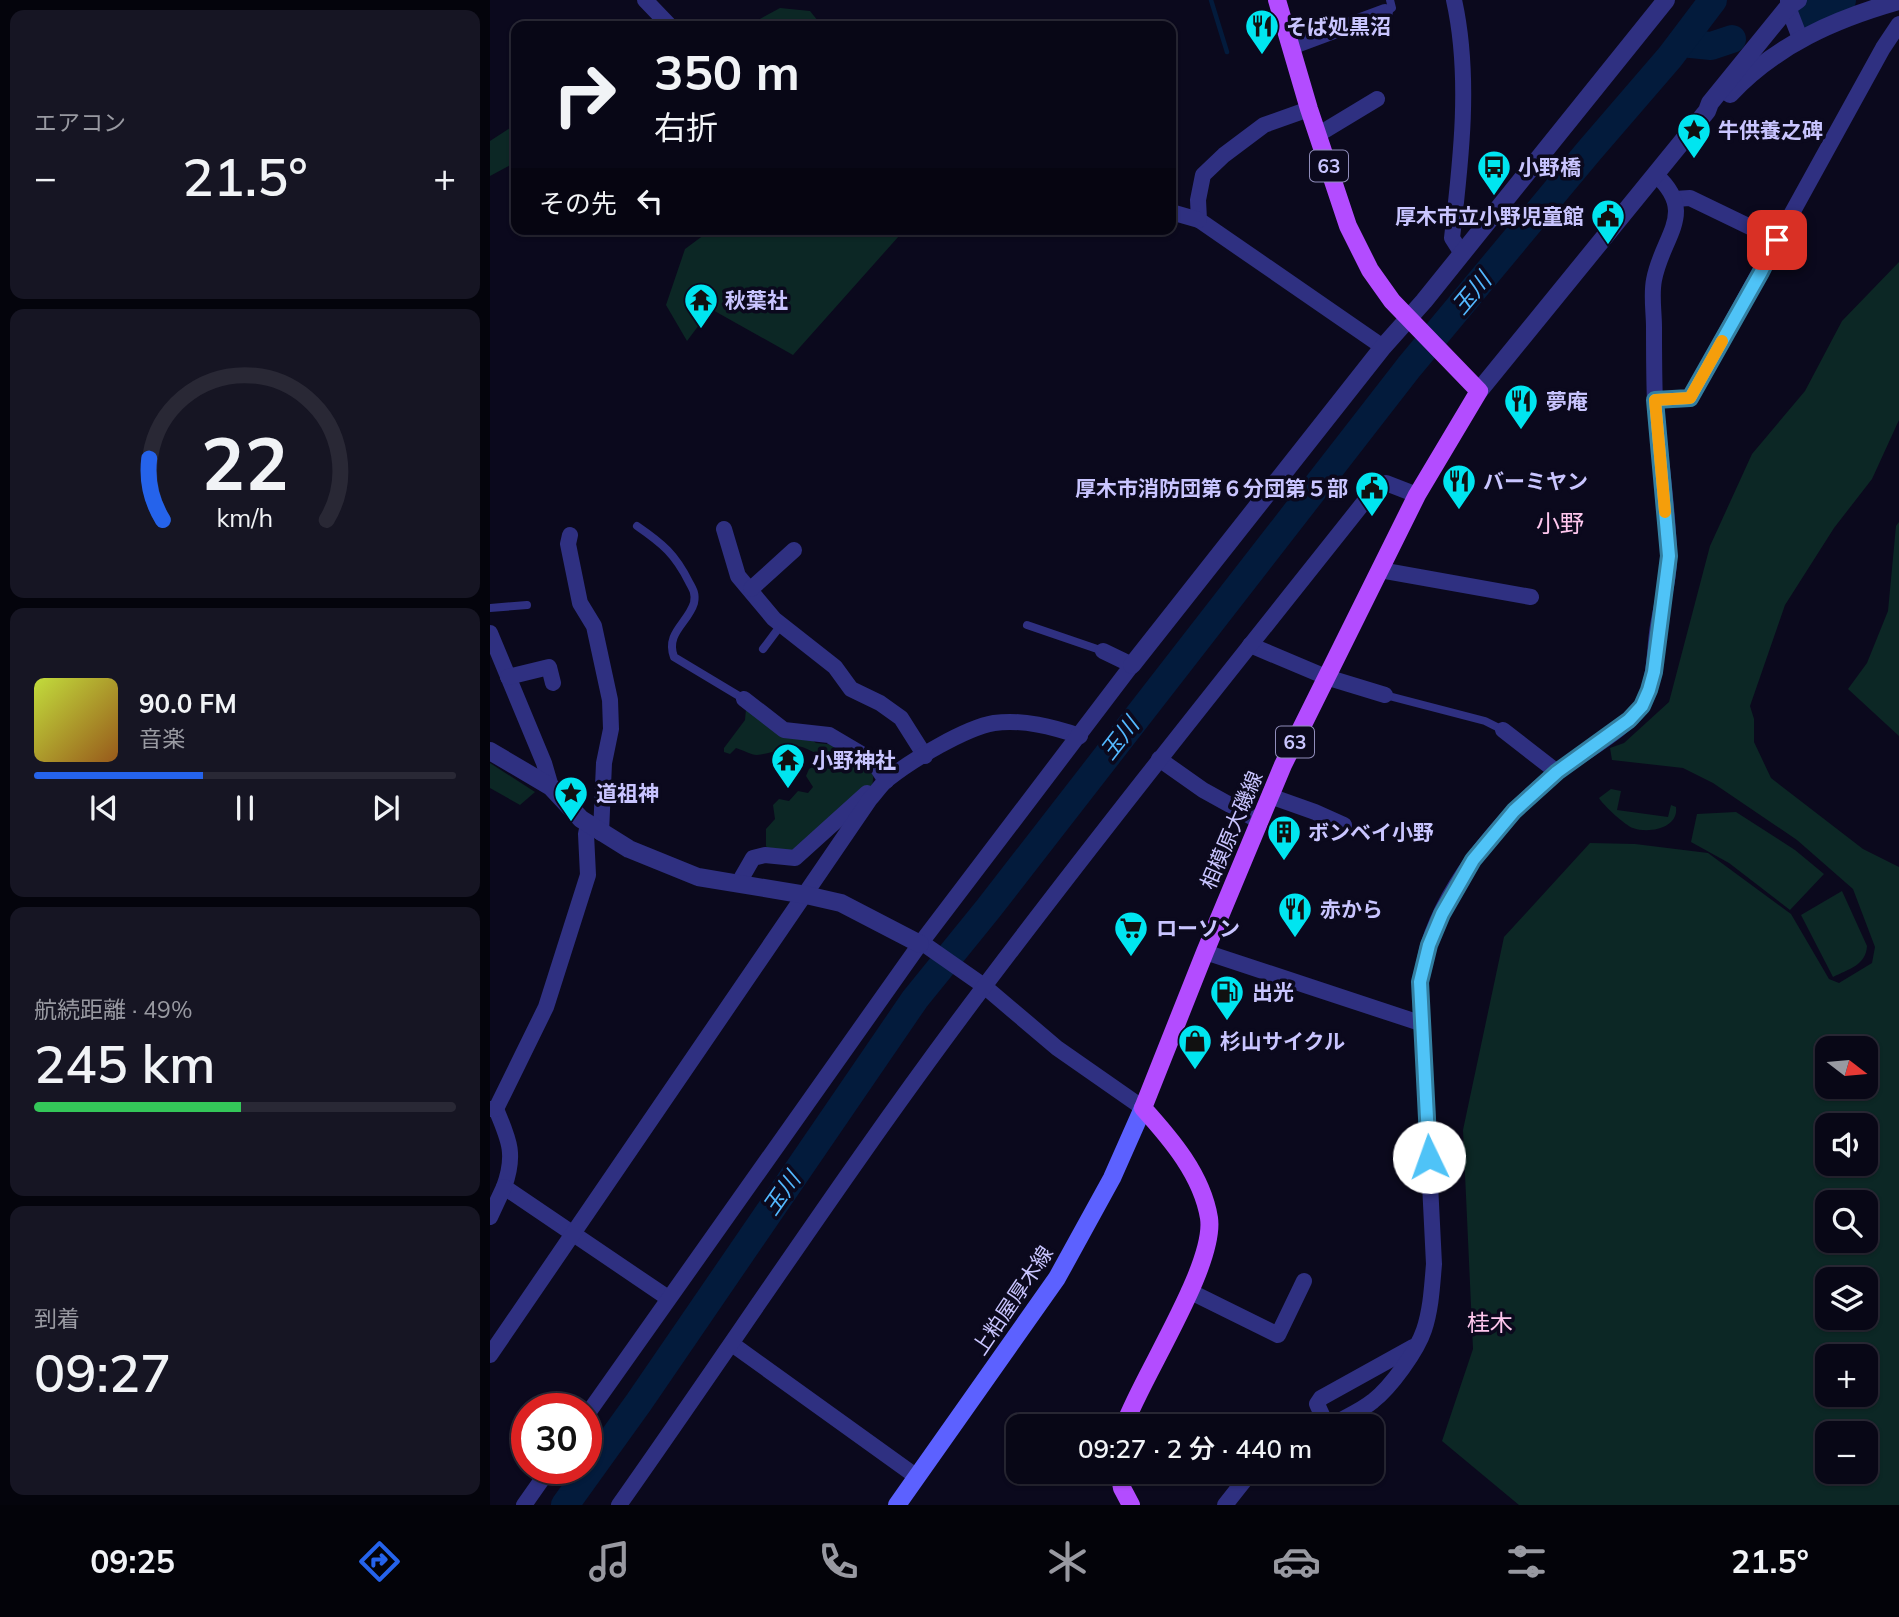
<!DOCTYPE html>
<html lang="ja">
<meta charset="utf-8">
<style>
body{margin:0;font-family:Mulish,"Noto Sans JP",sans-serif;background:#161523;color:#f1f3f6;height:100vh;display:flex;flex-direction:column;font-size:26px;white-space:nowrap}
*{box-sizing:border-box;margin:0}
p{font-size:23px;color:#9899a1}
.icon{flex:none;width:38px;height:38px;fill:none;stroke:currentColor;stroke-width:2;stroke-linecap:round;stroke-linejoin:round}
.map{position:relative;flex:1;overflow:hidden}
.panel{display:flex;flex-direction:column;gap:10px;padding:10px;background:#04040c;width:490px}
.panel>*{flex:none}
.guide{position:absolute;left:21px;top:21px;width:665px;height:214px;border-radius:14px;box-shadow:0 2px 5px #0004,0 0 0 2px #292835;background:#080716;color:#f1f3f6;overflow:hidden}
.needle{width:46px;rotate:106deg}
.controls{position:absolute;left:1325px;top:1036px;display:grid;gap:14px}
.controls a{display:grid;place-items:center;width:63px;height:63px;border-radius:14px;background:#080716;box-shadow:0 2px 5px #0004,0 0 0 2px #292835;font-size:35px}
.speed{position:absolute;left:21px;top:1393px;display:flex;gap:14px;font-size:35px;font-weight:700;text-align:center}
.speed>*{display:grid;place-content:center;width:91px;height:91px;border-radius:50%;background:#080716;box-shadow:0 2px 5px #0004,0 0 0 2px #292835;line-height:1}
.speed .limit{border:10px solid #d22;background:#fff;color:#111}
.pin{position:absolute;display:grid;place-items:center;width:60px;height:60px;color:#fff;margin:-30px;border-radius:14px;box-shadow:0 4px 10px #0006}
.me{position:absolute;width:77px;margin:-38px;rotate:357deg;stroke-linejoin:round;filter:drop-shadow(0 0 5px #0008)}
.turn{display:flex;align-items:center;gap:24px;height:147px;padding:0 28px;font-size:32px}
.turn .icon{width:91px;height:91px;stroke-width:2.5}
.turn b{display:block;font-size:49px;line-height:60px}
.then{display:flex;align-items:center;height:66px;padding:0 28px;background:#0003;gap:14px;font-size:26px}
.big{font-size:52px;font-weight:600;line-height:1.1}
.panel .widget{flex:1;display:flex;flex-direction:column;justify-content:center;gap:10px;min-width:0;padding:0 24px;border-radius:14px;background:#161523}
.panel .dial{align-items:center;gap:0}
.dial svg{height:182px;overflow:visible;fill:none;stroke:#292835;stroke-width:7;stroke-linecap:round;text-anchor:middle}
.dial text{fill:#f1f3f6;stroke:none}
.song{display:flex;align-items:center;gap:21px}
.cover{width:84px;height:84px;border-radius:10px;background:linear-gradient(135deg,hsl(70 70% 55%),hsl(30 70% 35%))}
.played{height:7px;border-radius:4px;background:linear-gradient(90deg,#2563eb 40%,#292835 40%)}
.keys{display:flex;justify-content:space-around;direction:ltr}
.heat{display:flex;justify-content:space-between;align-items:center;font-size:38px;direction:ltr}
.charge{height:10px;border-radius:5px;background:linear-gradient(90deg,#34c759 49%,#292835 0)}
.trip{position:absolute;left:516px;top:1414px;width:378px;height:70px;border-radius:14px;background:#080716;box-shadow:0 2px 5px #0004,0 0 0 2px #292835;font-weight:600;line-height:70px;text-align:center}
.tab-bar{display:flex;height:112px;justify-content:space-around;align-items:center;background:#030309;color:#9899a1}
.tab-bar .icon{width:49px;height:49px}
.tab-bar .current{color:#2563eb}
.tab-bar b{font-size:32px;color:#f1f3f6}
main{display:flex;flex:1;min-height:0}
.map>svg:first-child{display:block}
.green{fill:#0c2725;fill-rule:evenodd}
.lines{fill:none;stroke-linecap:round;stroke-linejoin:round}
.stream{stroke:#031b3c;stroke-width:4.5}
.river{stroke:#031b3c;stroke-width:28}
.service{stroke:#2f3081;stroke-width:8}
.minor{stroke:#2f3081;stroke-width:16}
.tertiary{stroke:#2f3081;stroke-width:18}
.secondary{stroke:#5c61ff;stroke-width:18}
.primary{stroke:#b34cff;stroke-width:18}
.route-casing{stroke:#337fa1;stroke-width:18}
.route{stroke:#4fc3f7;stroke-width:12}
.slow{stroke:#f59e0b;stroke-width:12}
.labels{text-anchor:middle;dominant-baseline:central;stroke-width:7;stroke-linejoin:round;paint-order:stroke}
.shield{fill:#0b091d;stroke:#908dbb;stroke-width:2}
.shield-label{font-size:19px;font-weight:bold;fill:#c9c5ff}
.poi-label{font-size:21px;font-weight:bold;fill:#c9c5ff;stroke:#0b091d;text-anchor:start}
.street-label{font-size:21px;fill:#c9c5ff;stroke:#0b091d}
.water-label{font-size:23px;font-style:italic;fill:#53b8ff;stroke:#0b091d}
.neighbourhood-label{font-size:23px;fill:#ffc7ee;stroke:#0b091d}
.quarter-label{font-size:24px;fill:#ffc7ee;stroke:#0b091d}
</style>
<main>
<section class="panel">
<div class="widget"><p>エアコン</p>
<div class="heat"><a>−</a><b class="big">21.5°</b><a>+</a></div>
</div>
<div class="widget dial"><svg viewBox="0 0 100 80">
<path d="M14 69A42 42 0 1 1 86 69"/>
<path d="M14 69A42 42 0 0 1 8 42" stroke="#2563eb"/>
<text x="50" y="56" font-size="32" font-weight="700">22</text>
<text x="50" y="72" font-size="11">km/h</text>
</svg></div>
<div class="widget">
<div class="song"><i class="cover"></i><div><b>90.0 FM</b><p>音楽</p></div></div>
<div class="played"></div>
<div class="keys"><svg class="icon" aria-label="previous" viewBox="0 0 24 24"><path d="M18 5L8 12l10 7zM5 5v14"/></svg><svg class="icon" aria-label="pause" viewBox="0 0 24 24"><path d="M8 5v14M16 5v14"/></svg><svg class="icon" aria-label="next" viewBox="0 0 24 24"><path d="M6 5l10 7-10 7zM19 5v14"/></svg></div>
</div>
<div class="widget"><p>航続距離 · 49%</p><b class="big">245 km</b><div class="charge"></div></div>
<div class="widget"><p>到着</p><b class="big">09:27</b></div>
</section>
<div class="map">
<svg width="1409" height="1505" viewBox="0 0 1409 1505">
<rect width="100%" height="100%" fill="#0b091d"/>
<g class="green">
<polygon points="290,8 320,11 332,26 257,26"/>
<polygon points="26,124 26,162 0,176 0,141"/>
<polygon points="222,229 407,229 409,236 303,355 221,309 197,341 176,305 195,249"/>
<path d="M1409,262V420L1382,479L1344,528L1295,605L1260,706L1264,719V742L1281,778L1373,849L1409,867V1505H1029L952,1441L983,1349L973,1130L1014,937L1100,843L1145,844L1218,853L1301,914L1339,979L1349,983L1382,963L1385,947L1363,889L1307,840L1223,783L1193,768L1122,760L1120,748L1134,743L1179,702L1220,546L1262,454L1315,391L1352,321ZM1337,1048H1376V1087H1337ZM1376,1125V1164H1337V1125ZM1376,1202V1241H1337V1202ZM1337,1279H1376V1318H1337ZM1337,1356H1376V1395H1337ZM1376,1433V1472H1337V1433Z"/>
<polygon points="1409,522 1409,736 1358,689 1377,663 1398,611 1406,526"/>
<path d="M256,709L320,738L326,743L347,745L384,771L382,788L311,860L280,852L276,846V829L285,819L283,805L289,799L299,801L308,791L318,793L323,787L316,776L319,769L331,762V757C300,735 297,752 267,755C261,755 253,750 246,748L240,754L234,752V748L255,720Z"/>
<polygon points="0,763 45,792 30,805 0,788"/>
<path d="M1121,789L1131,791L1127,810L1178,817L1181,805L1186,807C1189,828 1159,834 1143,828C1136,826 1113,805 1109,798Z"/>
<polygon points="1246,812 1305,850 1334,874 1300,910 1239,863 1201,842 1207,814"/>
<path d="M1352,891L1377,946C1376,965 1359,969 1343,977L1311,915Z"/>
</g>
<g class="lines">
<polyline class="stream" points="721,0 737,52"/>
<g class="river">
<polyline points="1309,17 1352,0"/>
<polyline points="1191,43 1221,46 1242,39"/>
<polyline points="75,1505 149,1402 425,999 498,909 919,367 1099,151 1180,57 1223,0"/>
</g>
<g class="service">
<polyline points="895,12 902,8 900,0"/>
<path d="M147,526C173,544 185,554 199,582C203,589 206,594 204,603C198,623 175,633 184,657L254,699"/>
<polyline points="0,608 37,605"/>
<polyline points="537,625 613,651"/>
<polyline points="273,649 291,625"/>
<polyline points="895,695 995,721 1013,730"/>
</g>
<g class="minor">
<polyline points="155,0 180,26"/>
<path d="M964,0C981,76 971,161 962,238L971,252"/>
<polyline points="1298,0 1298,7 1310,38"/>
<polyline points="801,47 895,12"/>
<polyline points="819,109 774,125 734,155 713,175 708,200 709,220 893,347"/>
<polyline points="829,134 887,99"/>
<polyline points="1185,199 1200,198 1287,240"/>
<polyline points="681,212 709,220"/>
<polyline points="1165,400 1200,398 1393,48 1409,24"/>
<polyline points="234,529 248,576 284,619 345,667 361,689 390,703 411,718 435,756"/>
<polyline points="80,535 78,544 90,603 104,626 120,700 121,729 114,763 111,833"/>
<polyline points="890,570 1041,597"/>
<polyline points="261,589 304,550"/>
<polyline points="0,633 54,763 61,787"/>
<polyline points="760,645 836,677 895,695"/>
<polyline points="18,677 59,667 63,683"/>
<polyline points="254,699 294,730 339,735 383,761 396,781"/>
<polyline points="1013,730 1067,772"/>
<polyline points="669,759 713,790 769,821"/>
<polyline points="780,796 825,812 854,825"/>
<polyline points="248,884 263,858 275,855 305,858 377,793"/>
<polyline points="431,942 494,986 567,1048 653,1108"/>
<polyline points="715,952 930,1023"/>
<path d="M0,1109H6C19,1140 26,1154 14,1187L178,1298"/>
<polyline points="6,1109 56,1007 98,875 96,834 98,824"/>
<polyline points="0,1217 14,1187"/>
<polyline points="699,1291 788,1335 814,1281"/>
<polyline points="242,1344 427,1477"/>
<path d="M0,1355L380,799C386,793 391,784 398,779C422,760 475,728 504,723C533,719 563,727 590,736"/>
<polyline points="96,1416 430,944 642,665 613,651"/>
<polyline points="837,1426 827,1404 831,1398 923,1347"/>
<path d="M840,1426C854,1418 871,1411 883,1401C901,1387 927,1351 934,1330C941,1309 942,1287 944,1264L930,982C933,970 935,958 938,946C959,878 1018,809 1074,767C1096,751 1139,727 1152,705C1165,683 1164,657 1167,633C1170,607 1180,580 1179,554C1178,504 1169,452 1165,402C1164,377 1164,352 1164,327C1164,312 1161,295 1164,280C1172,236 1208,213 1166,175"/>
<polyline points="34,1505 60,1468"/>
<path d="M129,1505C251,1332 368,1153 496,984C623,816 755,652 886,487L896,483L927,495"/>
<polyline points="735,1505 761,1472"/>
</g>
<g class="tertiary">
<path d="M1240,94C1286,45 1345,19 1409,1"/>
<polyline points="989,391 1217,111 1220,103 1298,7 1308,0"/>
<polyline points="642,665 893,347 934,301 1176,0"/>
<polyline points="0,751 61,787 91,819 139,849 208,877 316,895 351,903 430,944"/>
</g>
<polyline class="secondary" points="407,1505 567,1278 622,1178 653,1108"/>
<g class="primary">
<path d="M634,1426C652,1376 726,1265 719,1218C712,1175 681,1139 653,1108L715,952L793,765L927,495L989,391L902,301L880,270L858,226L819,109L787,0"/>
<polyline points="629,1472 632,1488 641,1505"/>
</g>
</g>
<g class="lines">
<g class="route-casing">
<polyline id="route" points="939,1157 930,982 939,945 952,914 983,860 1024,811 1067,772 1139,720 1152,706 1159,690 1164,672 1179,556 1165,400 1200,398 1271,272 1287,240"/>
</g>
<use href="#route" class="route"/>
<polyline class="slow" points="1175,512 1165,400 1200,398 1232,341"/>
</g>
<defs>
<g id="restaurant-pin" transform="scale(1.75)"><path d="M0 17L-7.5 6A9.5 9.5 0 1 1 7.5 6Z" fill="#00e5f0" stroke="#0b091d"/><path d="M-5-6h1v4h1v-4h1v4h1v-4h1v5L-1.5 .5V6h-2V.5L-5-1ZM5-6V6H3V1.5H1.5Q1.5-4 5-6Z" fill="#111"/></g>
<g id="sight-pin" transform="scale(1.75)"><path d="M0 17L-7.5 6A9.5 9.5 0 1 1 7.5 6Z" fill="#00e5f0" stroke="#0b091d"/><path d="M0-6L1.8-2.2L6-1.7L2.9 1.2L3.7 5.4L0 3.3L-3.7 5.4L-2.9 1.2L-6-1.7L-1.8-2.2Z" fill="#111"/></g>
<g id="bus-pin" transform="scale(1.75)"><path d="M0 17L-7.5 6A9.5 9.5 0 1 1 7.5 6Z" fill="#00e5f0" stroke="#0b091d"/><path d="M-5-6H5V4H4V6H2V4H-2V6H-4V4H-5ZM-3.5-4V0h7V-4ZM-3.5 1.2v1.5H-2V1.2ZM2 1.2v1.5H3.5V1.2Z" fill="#111"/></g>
<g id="civic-pin" transform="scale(1.75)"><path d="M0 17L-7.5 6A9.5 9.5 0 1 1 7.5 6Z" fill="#00e5f0" stroke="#0b091d"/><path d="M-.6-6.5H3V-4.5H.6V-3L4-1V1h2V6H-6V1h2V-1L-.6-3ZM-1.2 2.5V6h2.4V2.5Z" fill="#111"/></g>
<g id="temple-pin" transform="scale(1.75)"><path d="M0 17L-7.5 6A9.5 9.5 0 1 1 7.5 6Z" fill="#00e5f0" stroke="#0b091d"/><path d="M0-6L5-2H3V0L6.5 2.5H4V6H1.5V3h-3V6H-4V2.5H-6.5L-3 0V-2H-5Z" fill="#111"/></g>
<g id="building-pin" transform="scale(1.75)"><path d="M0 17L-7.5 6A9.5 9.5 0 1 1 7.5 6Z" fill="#00e5f0" stroke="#0b091d"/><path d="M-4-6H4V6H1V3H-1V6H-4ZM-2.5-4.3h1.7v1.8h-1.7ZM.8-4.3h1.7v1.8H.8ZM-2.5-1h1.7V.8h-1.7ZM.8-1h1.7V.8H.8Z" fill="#111"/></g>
<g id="supermarket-pin" transform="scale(1.75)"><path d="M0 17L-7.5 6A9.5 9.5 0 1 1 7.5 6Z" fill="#00e5f0" stroke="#0b091d"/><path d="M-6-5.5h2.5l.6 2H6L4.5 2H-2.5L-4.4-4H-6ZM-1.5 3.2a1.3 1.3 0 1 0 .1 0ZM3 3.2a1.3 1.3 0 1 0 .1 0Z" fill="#111"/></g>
<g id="fuel-pin" transform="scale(1.75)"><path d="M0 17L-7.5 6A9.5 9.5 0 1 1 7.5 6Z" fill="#00e5f0" stroke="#0b091d"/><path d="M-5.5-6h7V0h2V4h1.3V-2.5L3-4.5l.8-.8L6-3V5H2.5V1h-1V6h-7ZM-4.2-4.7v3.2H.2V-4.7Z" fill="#111"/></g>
<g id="shop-pin" transform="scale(1.75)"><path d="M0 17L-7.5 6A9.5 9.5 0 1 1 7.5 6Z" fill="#00e5f0" stroke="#0b091d"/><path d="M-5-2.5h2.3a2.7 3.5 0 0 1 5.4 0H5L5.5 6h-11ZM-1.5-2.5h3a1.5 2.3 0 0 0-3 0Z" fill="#111"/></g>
</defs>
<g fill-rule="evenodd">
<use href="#restaurant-pin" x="772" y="26"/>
<use href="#sight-pin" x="1204" y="130"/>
<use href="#bus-pin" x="1004" y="167"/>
<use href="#civic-pin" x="1118" y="216"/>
<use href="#temple-pin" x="211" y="300"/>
<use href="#restaurant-pin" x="1031" y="401"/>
<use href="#restaurant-pin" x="969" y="481"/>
<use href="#civic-pin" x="882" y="488"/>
<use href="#temple-pin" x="298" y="760"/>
<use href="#sight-pin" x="81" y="793"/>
<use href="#building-pin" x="794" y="832"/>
<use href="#restaurant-pin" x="805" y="909"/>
<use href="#supermarket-pin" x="641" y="928"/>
<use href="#fuel-pin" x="737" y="992"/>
<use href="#shop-pin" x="705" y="1041"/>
</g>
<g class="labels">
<g class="shield">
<rect x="820" y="150.5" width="38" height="31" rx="5"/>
<rect x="786" y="726.5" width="38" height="31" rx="5"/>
</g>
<g class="shield-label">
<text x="839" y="166">63</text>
<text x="805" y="742">63</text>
</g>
<g class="poi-label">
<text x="796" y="26">そば処黒沼</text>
<text x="1228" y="130">牛供養之碑</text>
<text x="1028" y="167">小野橋</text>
<text x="1094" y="216" text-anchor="end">厚木市立小野児童館</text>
<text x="235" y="300">秋葉社</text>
<text x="1056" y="401">夢庵</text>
<text x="993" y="481">バーミヤン</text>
<text x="858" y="488" text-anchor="end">厚木市消防団第６分団第５部</text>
<text x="322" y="760">小野神社</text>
<text x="106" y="793">道祖神</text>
<text x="818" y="832">ボンベイ小野</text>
<text x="830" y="909">赤から</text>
<text x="666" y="928">ローソン</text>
<text x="762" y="992">出光</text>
<text x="730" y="1041">杉山サイクル</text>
</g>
<g class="street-label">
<text transform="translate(741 830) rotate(-67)">相模原大磯線</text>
<text transform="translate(522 1300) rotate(-56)">上粕屋厚木線</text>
</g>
<g class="water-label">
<text transform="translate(981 293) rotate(-50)">玉川</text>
<text transform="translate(629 738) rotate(-52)">玉川</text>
<text transform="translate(291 1193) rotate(-55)">玉川</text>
</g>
<g class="neighbourhood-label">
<text x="1000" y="1322">桂木</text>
</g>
<g class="quarter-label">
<text x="1070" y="523">小野</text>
</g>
</g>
</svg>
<div class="controls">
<a><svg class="needle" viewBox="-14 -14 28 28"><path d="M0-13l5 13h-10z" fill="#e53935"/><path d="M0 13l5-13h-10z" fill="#9899a1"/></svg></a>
<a><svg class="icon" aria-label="sound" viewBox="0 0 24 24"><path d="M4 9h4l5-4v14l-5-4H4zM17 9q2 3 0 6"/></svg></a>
<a><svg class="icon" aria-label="search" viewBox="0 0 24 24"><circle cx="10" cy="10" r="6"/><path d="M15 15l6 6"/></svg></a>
<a><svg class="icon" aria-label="layers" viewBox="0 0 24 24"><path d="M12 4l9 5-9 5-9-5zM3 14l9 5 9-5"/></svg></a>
<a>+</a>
<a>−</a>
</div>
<div class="speed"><div class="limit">30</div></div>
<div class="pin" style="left:1287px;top:240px;background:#d93025"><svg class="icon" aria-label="arrive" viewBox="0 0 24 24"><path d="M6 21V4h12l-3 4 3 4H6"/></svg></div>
<svg class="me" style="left:939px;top:1157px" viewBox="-20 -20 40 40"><circle r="19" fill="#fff"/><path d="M0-13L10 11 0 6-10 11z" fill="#4fc3f7"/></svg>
<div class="trip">09:27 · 2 分 · 440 m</div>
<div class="guide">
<div class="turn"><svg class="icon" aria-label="right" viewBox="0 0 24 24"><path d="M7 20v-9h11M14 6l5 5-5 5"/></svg><div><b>350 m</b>右折</div></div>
<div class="then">その先<svg class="icon" aria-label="left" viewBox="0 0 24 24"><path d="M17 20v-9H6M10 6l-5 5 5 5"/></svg></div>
</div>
</div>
</main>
<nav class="tab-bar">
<b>09:25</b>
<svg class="icon current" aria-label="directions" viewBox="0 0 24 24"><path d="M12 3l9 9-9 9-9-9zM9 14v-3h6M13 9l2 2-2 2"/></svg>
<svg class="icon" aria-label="music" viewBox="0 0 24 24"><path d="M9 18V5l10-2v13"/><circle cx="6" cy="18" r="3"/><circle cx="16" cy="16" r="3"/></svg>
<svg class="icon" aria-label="phone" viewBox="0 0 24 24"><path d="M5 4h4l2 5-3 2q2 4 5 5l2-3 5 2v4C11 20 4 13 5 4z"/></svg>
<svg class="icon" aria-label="climate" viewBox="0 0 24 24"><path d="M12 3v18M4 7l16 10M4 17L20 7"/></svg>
<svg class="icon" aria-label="car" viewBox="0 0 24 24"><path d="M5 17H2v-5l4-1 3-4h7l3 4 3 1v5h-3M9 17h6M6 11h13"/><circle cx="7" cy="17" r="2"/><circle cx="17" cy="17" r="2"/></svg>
<svg class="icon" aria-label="filters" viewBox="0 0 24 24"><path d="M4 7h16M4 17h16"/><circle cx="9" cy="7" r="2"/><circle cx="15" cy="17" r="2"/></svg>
<b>21.5°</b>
</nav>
